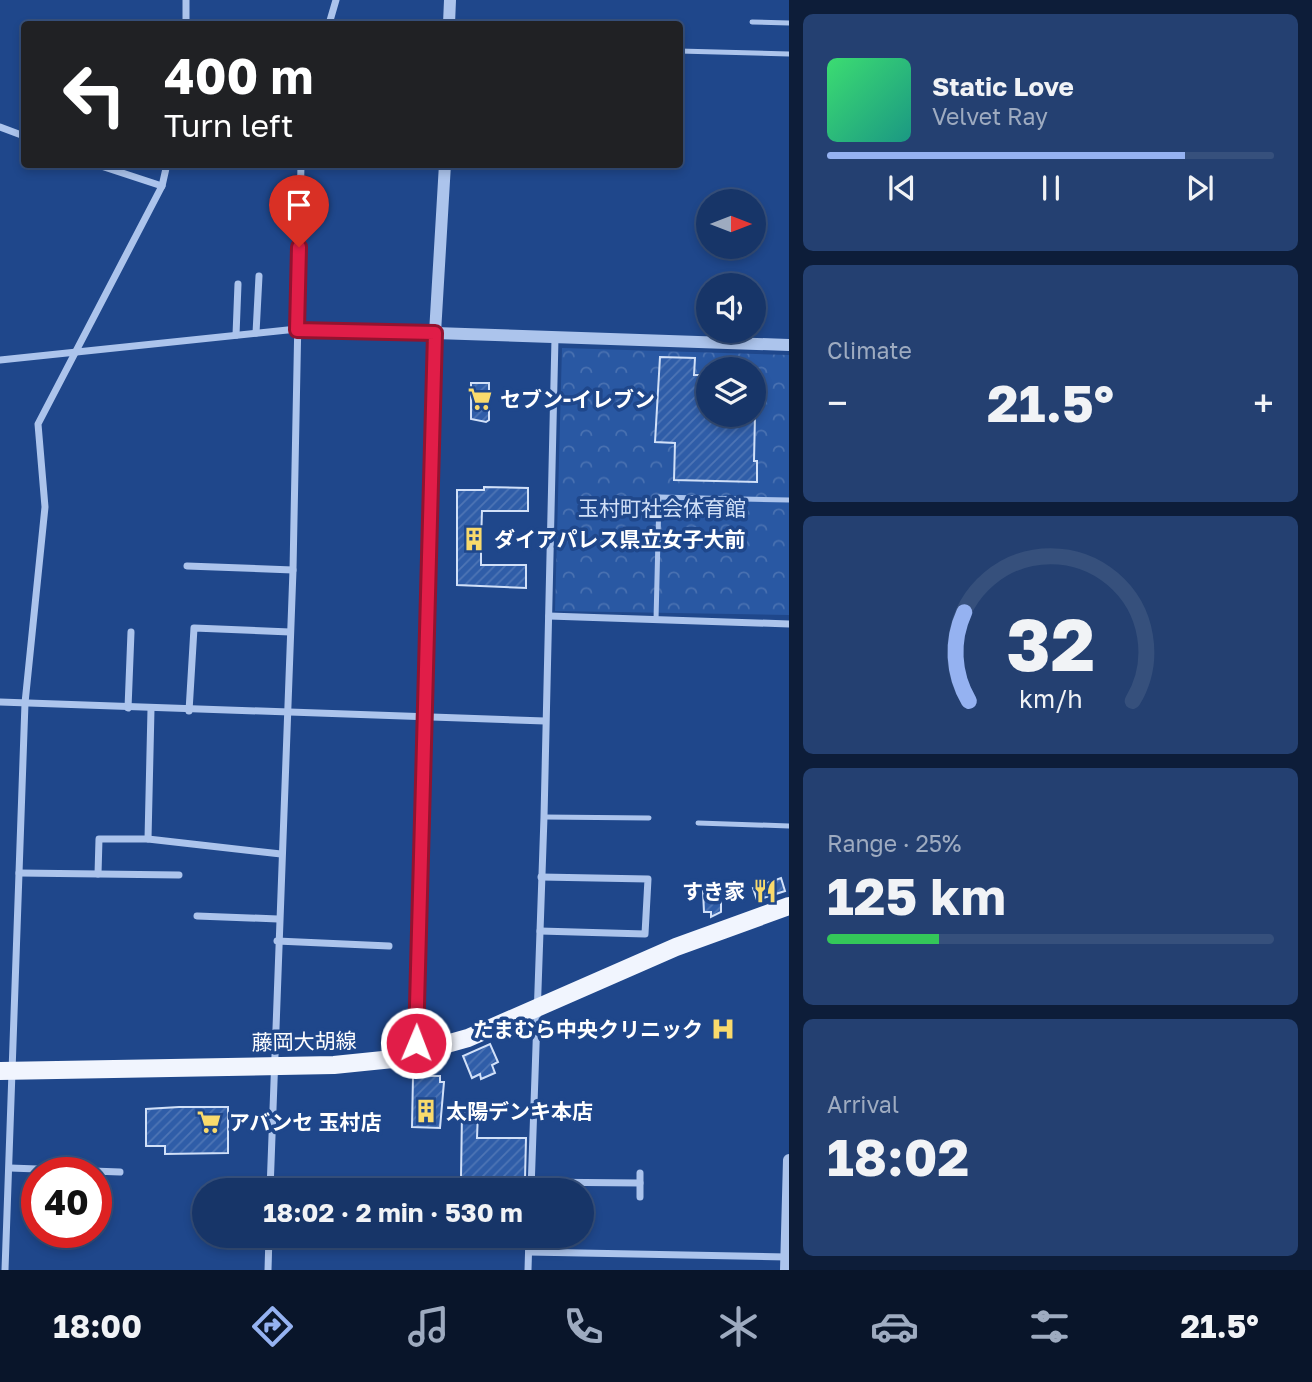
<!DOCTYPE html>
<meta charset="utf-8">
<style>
body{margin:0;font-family:"Golos Text","Noto Sans JP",sans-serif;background:#244071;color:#f1f3f6;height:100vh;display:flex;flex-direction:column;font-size:26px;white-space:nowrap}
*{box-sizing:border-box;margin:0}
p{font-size:23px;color:#9eabc0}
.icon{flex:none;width:38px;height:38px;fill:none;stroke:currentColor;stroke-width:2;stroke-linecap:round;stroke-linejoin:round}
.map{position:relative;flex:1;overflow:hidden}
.details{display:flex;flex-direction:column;gap:14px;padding:14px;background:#0d1d39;width:523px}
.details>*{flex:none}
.banner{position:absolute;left:21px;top:21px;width:662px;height:147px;border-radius:7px;box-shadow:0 4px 10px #0003,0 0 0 2px #36507c;background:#202124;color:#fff;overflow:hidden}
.needle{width:46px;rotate:90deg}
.buttons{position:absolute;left:696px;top:189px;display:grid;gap:14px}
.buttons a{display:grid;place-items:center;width:70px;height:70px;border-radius:50%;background:#173568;box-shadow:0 4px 10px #0003,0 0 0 2px #36507c;font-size:35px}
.speed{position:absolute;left:21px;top:1157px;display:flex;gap:14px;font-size:35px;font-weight:700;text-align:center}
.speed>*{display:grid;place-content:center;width:91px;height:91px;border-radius:50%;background:#173568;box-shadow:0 4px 10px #0003,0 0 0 2px #36507c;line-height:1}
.speed .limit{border:10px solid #d22;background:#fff;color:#111}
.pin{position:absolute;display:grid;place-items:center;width:60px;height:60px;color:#fff;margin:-72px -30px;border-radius:50% 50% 50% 0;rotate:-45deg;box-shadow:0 0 7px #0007}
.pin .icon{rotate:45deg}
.me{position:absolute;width:77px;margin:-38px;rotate:1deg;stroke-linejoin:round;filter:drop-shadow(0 0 5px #0008)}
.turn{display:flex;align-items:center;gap:24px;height:147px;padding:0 28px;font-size:32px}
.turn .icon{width:91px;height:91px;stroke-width:2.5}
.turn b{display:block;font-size:49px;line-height:60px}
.big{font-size:52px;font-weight:700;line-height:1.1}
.details .widget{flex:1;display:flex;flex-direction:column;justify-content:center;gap:10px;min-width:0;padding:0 24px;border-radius:10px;background:#244071}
.details .dial{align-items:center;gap:0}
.dial svg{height:182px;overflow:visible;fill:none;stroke:#36507c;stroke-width:7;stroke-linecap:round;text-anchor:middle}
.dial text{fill:#f1f3f6;stroke:none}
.song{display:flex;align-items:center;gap:21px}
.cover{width:84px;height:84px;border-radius:10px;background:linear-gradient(135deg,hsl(140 70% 55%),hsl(170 70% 35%))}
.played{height:7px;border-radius:4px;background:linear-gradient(90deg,#95b2f1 80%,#36507c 80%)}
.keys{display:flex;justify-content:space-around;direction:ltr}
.heat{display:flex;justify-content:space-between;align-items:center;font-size:38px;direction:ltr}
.charge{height:10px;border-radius:5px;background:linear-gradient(90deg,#34c759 25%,#36507c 0)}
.trip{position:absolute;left:192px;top:1178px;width:402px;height:70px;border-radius:35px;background:#173568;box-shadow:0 4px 10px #0003,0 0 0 2px #36507c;font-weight:700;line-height:70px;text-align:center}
.menu{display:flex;height:112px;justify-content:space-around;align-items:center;background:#09152a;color:#9eabc0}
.menu .icon{width:49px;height:49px}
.menu .active{color:#95b2f1}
.menu b{font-size:32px;color:#f1f3f6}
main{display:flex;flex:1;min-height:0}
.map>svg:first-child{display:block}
.forest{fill:url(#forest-crowns);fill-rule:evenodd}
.building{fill:url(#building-hatch);stroke:#d1e0f8;stroke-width:2}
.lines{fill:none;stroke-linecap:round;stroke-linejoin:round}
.service{stroke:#acc4ec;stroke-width:5}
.minor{stroke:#acc4ec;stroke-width:7}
.tertiary{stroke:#acc4ec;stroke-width:12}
.primary{stroke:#f1f5fe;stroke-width:18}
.route-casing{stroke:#92132f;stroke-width:18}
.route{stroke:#e11d48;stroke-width:12}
.labels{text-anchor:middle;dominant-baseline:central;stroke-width:7;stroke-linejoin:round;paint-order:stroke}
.poi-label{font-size:21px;font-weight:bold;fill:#fff;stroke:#1f478b;text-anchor:start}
.park-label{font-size:21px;fill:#d1e0f8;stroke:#1f478b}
.street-label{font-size:21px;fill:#fff;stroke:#1f478b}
</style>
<main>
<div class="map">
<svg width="789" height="1270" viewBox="0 0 789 1270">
<defs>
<pattern id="forest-crowns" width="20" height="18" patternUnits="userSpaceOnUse" patternTransform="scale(1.75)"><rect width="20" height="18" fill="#2958a3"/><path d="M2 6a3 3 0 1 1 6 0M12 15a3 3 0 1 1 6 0" fill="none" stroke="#4971b1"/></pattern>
<pattern id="building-hatch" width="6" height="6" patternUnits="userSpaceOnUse" patternTransform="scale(1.75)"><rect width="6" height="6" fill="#2f5da8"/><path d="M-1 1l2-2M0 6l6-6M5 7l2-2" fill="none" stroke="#4e75b5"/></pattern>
</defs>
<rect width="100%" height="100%" fill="#1f478b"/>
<path class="forest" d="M562,348L789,355V615L555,611ZM709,369H754V415H709Z"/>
<g class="building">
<polygon points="660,357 695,358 694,375 709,375 709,415 755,415 754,461 757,461 757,482 674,480 675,443 655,442"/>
<polygon points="471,383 489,383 489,420 486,422 471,419"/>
<polygon points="484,487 528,488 528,511 482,511 481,542 481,565 526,565 526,588 457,585 457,490 484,490"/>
<polygon points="781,878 785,891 757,900 753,888"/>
<polygon points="721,890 721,912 711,917 711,912 704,912 703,891"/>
<polygon points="490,1044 498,1062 492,1065 495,1073 481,1079 480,1074 472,1078 463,1056"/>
<polygon points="413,1076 440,1076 440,1082 444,1082 440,1128 412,1127"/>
<polygon points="179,1107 228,1107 228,1153 165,1154 165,1146 146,1146 146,1109"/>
<polygon points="462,1112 478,1112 477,1138 526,1138 525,1179 461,1178"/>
</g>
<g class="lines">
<g class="service">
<polyline points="752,22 789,23"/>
<polyline points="679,51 789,54"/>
<polyline points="656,620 659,497 789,500"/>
<polyline points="544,817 649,818"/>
<polyline points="698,823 789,826"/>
</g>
<g class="minor">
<polyline points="186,24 186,0"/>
<polyline points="329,24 336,0"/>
<polyline points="0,127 24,136"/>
<polyline points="95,164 162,186"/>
<polyline points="256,333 259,276"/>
<polyline points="236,335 238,284"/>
<polyline points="0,360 297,329 435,333"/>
<polyline points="187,566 293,570"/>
<polyline points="549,616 789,624"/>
<polyline points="0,702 545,721"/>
<polyline points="128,708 131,632"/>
<polyline points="189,711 194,628 290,632"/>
<polyline points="148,839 281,854"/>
<polyline points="19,873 179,875"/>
<polyline points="98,874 99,839 148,839 151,709"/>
<polyline points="197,916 278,919"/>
<polyline points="540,931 645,934 648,879 541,877"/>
<polyline points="277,941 389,946"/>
<polyline points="10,1168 120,1172"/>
<polyline points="640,1173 640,1197"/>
<polyline points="531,1182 640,1183"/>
<polyline points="270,1190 293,570 301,164"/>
<polyline points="531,1190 544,817 555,338"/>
<polyline points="529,1252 787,1257"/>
<polyline points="5,1270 25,703 45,507 38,424 162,186 167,164"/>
<polyline points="268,1270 269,1236"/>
<polyline points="528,1270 529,1236"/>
</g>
<g class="tertiary">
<polyline points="449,24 450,0"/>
<polyline points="435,333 789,345"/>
<polyline points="418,1054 435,333 445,164"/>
<polyline points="786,1270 789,1160"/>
</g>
<polyline class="primary" points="0,1071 334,1065 393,1059 468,1038 676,947 789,906"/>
</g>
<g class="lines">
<g class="route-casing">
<polyline id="route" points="299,247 297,330 435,333 416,1043"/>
</g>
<use href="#route" class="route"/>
</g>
<defs>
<g id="supermarket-bare" transform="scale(1.89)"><path d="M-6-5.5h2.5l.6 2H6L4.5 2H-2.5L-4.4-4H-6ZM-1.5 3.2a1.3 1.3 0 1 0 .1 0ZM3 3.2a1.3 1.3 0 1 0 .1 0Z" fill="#f9da6c" stroke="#1f478b" stroke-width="2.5" paint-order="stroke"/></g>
<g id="building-bare" transform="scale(1.89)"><path d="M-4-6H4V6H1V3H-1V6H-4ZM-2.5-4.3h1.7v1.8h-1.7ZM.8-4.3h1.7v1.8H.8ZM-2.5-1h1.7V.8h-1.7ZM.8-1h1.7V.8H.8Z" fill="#f9da6c" stroke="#1f478b" stroke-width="2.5" paint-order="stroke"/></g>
<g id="restaurant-bare" transform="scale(1.89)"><path d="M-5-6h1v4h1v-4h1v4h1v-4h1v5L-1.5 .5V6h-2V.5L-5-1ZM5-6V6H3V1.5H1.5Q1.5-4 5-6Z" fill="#f9da6c" stroke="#1f478b" stroke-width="2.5" paint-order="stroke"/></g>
<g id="hospital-bare" transform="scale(1.89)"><path d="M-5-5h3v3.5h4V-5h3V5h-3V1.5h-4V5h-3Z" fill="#f9da6c" stroke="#1f478b" stroke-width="2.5" paint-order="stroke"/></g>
</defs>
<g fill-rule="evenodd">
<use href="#supermarket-bare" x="480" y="399"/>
<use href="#building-bare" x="474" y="539"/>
<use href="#restaurant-bare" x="765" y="891"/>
<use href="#hospital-bare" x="723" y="1029"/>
<use href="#building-bare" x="426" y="1111"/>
<use href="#supermarket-bare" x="209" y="1122"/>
</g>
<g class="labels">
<g class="poi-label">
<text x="500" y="399">セブン-イレブン</text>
<text x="494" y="539">ダイアパレス県立女子大前</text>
<text x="745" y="891" text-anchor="end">すき家</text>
<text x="703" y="1029" text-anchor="end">たまむら中央クリニック</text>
<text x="446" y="1111">太陽デンキ本店</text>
<text x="229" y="1122">アバンセ 玉村店</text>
</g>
<g class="park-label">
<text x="662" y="508">玉村町社会体育館</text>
</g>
<g class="street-label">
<text transform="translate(304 1041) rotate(-1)">藤岡大胡線</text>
</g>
</g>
</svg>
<div class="buttons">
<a><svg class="needle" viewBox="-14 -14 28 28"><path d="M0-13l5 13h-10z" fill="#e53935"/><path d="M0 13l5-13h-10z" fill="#9eabc0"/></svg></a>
<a><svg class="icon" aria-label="sound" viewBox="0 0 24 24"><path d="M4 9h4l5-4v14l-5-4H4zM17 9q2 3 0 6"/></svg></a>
<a><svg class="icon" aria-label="layers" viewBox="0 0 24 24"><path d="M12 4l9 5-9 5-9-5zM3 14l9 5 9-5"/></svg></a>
</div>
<div class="speed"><div class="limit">40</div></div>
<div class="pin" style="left:299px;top:247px;background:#d93025"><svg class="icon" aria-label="arrive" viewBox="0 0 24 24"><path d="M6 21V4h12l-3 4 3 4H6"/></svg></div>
<svg class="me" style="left:416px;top:1043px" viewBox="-20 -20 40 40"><circle r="17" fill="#e11d48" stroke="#fff" stroke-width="3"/><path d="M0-11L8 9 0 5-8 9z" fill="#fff"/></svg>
<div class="trip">18:02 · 2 min · 530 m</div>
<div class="banner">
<div class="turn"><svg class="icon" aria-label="left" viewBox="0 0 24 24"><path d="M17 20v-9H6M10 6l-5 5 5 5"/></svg><div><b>400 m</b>Turn left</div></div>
</div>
</div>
<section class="details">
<div class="widget">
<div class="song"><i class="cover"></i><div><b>Static Love</b><p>Velvet Ray</p></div></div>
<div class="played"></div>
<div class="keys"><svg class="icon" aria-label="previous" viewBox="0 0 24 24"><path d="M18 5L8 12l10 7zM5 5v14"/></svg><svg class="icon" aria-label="pause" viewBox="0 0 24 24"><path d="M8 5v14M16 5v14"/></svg><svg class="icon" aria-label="next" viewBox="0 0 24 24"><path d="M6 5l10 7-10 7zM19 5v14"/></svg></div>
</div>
<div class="widget"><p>Climate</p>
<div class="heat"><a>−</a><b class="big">21.5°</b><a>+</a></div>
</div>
<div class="widget dial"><svg viewBox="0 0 100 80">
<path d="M14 69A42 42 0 1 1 86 69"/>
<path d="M14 69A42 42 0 0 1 12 30" stroke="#95b2f1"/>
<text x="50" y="56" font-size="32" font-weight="700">32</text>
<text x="50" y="72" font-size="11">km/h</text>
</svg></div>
<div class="widget"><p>Range · 25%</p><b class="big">125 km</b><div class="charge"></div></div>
<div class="widget"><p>Arrival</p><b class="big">18:02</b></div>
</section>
</main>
<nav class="menu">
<b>18:00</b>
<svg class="icon active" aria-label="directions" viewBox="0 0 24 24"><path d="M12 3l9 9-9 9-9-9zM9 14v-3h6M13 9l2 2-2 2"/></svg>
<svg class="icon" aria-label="music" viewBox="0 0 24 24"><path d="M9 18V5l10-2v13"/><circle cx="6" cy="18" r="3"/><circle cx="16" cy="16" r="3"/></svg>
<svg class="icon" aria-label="phone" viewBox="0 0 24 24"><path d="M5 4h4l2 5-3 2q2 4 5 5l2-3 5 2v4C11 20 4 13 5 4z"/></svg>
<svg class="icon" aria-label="climate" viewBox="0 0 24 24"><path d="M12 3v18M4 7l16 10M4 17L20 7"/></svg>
<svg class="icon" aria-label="car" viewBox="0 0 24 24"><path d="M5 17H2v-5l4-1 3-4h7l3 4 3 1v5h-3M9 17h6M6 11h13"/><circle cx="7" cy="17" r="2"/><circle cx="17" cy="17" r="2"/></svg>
<svg class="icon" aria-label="filters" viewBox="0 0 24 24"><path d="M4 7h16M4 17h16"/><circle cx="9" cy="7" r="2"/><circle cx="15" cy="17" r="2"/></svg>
<b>21.5°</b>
</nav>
